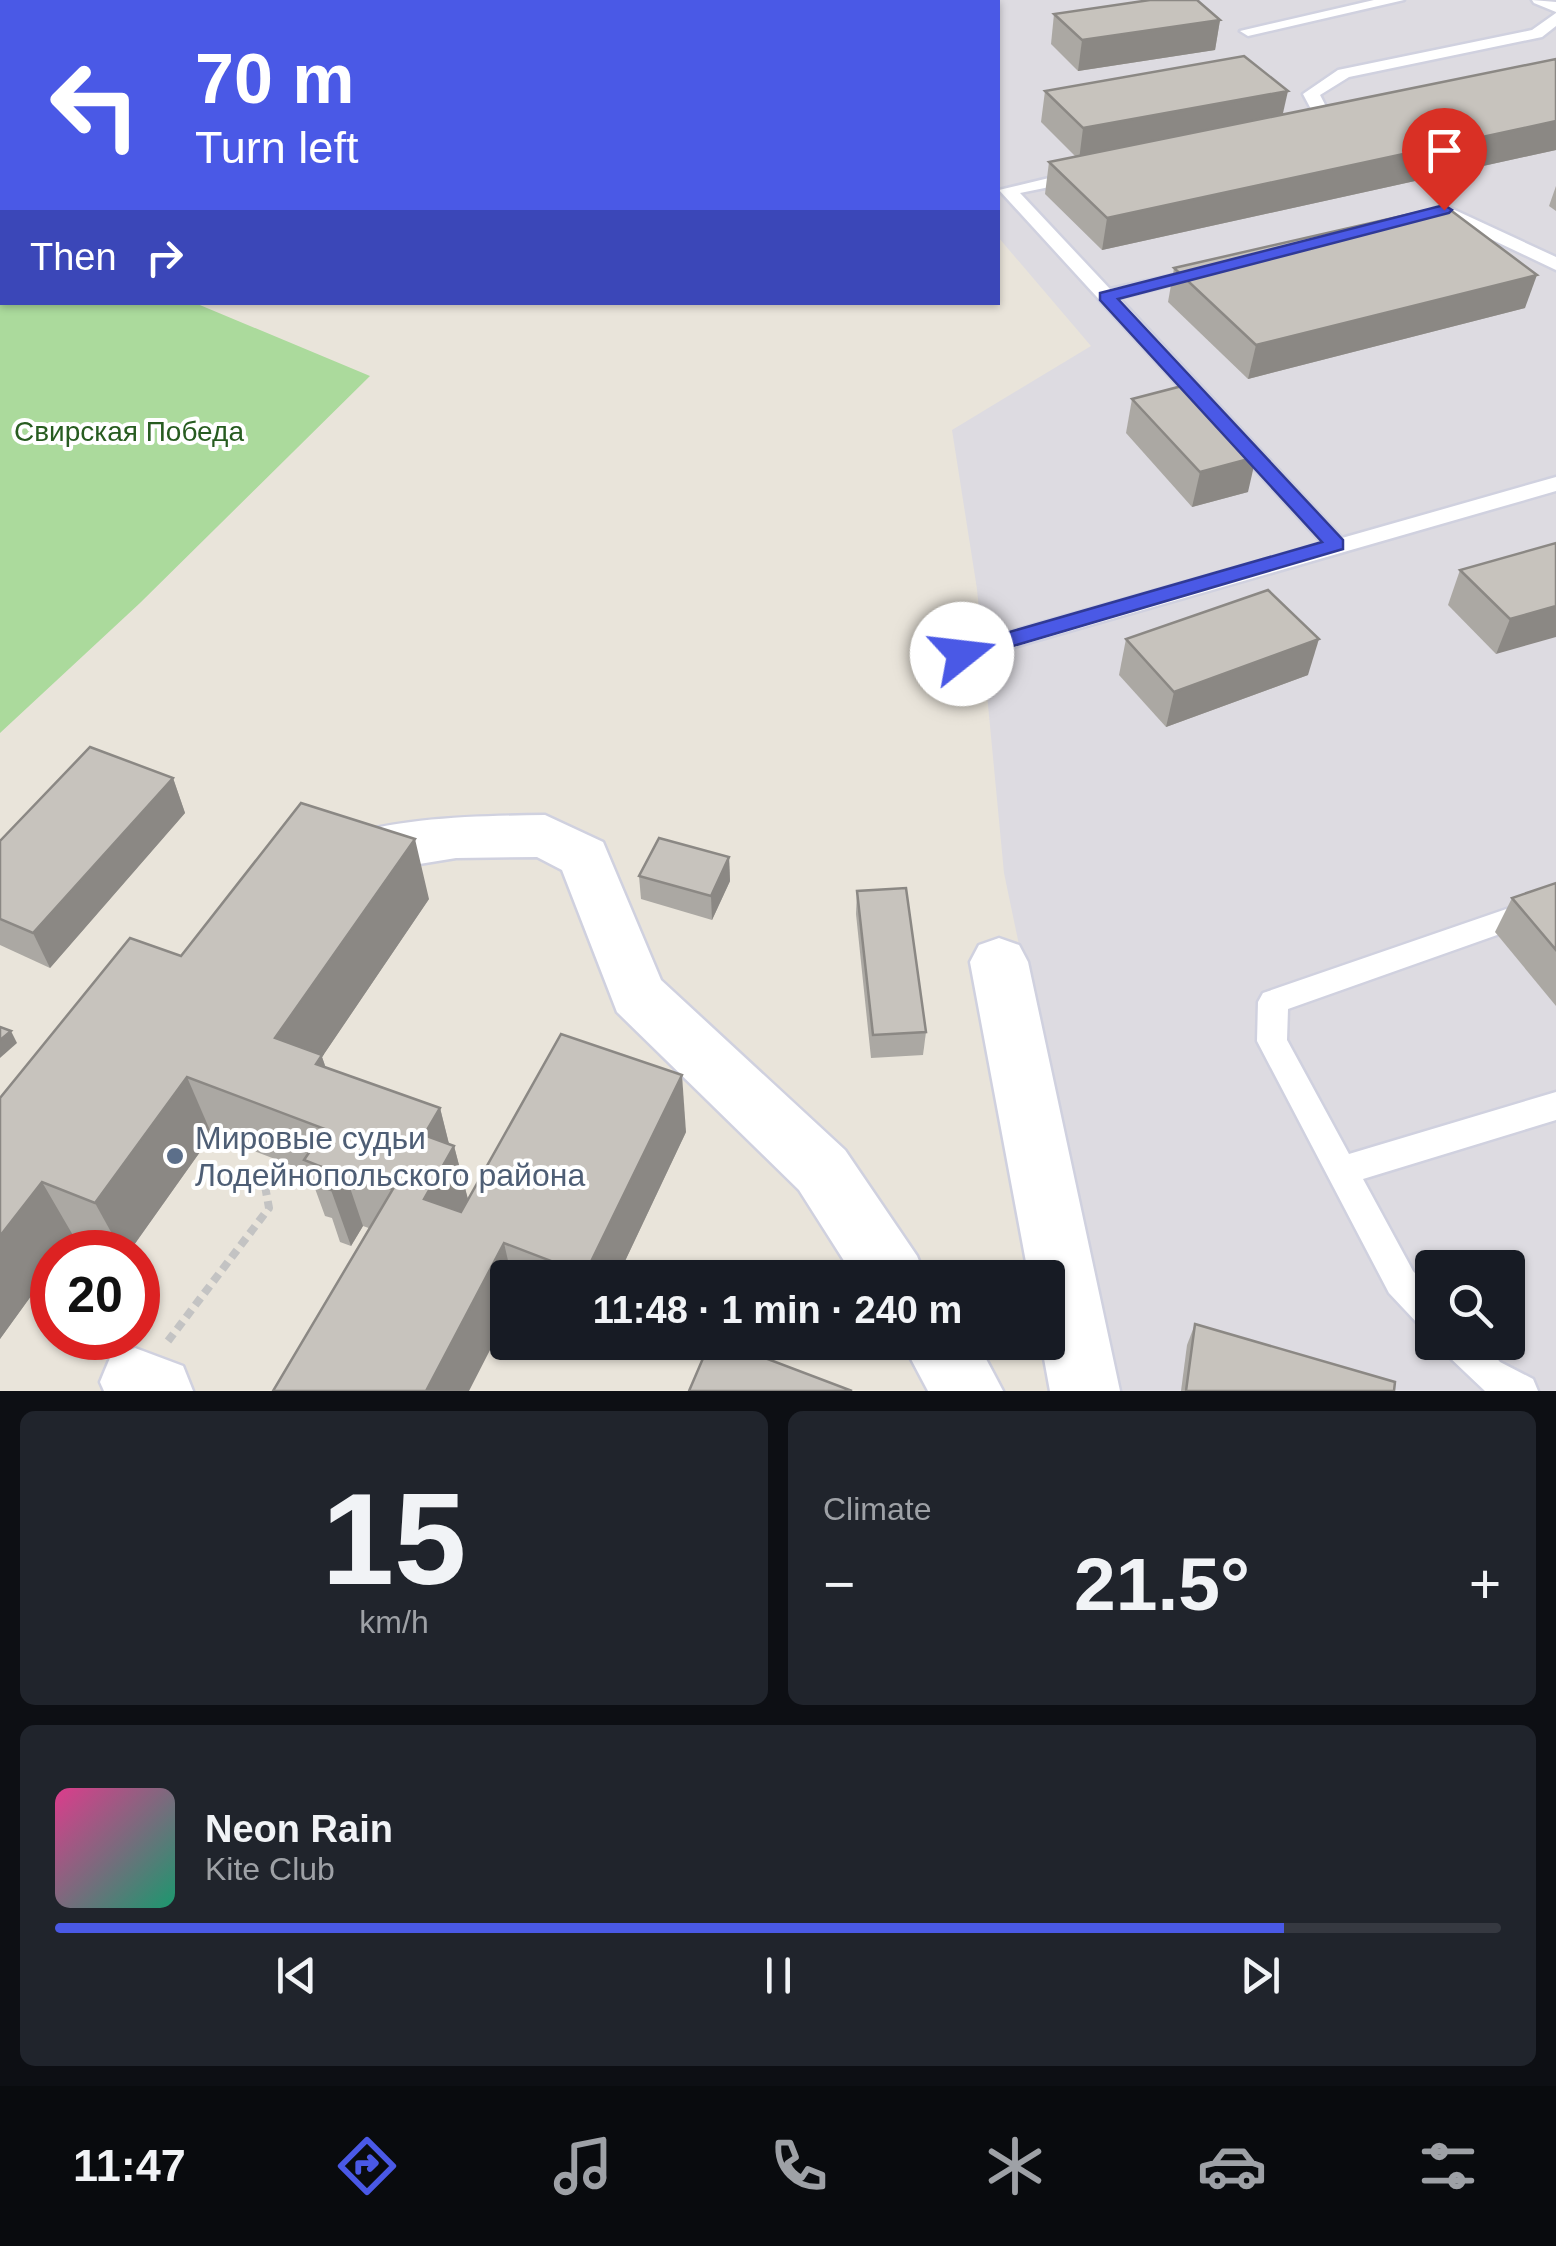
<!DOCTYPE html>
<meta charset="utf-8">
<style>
body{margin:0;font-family:Helvetica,sans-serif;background:#20242c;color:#f1f3f6;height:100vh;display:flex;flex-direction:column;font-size:38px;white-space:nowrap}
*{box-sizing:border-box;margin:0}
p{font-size:32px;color:#9ea1a6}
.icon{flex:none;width:55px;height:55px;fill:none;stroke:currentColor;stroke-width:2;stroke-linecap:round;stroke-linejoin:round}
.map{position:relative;height:1391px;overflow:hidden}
.sheet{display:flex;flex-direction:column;gap:20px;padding:20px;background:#0d0f14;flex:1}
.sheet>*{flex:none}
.top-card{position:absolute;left:0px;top:0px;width:1000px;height:305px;box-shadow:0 2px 8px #0004;background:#4a59e6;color:#fff;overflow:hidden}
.fabs{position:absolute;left:1415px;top:1250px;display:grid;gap:20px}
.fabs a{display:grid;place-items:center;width:110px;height:110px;border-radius:10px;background:#171b24;box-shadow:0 2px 8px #0004;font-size:50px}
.speed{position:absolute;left:30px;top:1230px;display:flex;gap:20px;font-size:50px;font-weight:700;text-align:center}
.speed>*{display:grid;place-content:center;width:130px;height:130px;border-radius:50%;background:#171b24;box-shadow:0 2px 8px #0004;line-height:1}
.speed .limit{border:15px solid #d22;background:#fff;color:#111}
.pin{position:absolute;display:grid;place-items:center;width:85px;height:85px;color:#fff;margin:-102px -42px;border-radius:50% 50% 50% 0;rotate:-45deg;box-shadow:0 0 10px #0007}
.pin .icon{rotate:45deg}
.me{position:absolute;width:110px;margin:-55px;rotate:74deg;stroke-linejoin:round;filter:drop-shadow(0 0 8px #0008)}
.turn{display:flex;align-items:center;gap:35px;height:210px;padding:0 30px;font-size:45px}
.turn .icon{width:130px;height:130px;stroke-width:2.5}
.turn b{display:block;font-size:70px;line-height:85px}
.then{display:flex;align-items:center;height:95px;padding:0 30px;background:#0003;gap:20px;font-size:38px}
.big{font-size:75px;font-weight:700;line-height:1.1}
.sheet .widget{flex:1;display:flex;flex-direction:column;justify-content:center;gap:15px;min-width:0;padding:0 35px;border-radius:15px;background:#20242c}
.sheet .dial{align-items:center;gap:0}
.dial b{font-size:130px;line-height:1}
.song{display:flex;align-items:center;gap:30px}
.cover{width:120px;height:120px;border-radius:15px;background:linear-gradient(135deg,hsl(330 70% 55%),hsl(160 70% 35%))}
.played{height:10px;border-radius:5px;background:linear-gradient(90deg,#4a59e6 85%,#363941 85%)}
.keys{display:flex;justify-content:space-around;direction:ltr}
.heat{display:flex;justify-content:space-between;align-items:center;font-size:55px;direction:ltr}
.sheet .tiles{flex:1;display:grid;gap:20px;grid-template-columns:1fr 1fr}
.widget:last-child{grid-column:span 2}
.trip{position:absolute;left:490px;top:1260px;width:575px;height:100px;border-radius:10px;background:#171b24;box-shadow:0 2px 8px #0004;font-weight:700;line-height:100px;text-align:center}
.dock{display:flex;height:160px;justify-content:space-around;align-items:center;background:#090b0e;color:#9ea1a6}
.dock .icon{width:70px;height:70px}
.dock .on{color:#4a59e6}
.dock b{font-size:45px;color:#f1f3f6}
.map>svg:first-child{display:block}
.industrial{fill:#dddbe1;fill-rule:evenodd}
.green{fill:#abda9c}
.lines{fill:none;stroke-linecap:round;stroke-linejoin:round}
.lane-casing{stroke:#d0d1df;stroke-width:5}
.street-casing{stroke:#d0d1df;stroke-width:5}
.path{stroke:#c3c3c3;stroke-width:8;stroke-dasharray:9 6;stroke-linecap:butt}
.lane{fill:#fff;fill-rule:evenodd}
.street{fill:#fff;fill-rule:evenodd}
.wall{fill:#aba8a3}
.shaded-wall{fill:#8b8884}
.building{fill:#c7c3bd;stroke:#8b8884;stroke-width:2.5}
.route{fill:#4a59e6;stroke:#303a96;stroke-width:2.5}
.service-dot{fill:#5c6f8a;stroke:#fff;stroke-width:4}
.labels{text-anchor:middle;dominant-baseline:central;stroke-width:8;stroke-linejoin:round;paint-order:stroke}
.park-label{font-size:28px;fill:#275c20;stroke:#fff}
.near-service-label{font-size:32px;fill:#4e5e75;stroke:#fff;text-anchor:start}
</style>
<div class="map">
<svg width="1556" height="1391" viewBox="0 0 1556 1391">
<rect width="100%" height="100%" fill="#e9e4da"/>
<path class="industrial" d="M749,0H1556V1391H1112L1004,873L977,589L952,430L1091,346L998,237V2ZM1432,1268H1508V1342H1432Z"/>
<polygon class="green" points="0,0 228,0 2,2 2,302 195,303 370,376 140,603 0,733"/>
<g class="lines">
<g class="lane-casing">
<g id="lane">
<polygon points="1374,0 1404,0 1248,36 1240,31"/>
<polygon points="1532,0 1556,2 1556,12 1534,3"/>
<polygon points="1556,13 1556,26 1542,37 1349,77 1320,95 1334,122 1332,126 1320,126 1303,94 1338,70 1532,30"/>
<polygon points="1078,171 1087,176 1084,180 1020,193 1110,289 1210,267 1210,275 1119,298 1342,538 1556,477 1556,491 962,662 953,660 950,654 953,648 1322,543 999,190"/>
<polygon points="1444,205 1556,257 1556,270 1442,216 1430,218 1421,213"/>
<polygon points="1556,892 1556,914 1288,1009 1287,1040 1349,1154 1556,1092 1556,1120 1363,1179 1413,1271 1432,1291 1432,1331 1420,1326 1389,1293 1257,1041 1258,1002 1263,993"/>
<polygon points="1441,1342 1482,1342 1500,1362 1533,1379 1538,1391 1485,1391 1446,1354"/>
</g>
</g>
<g class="street-casing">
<g id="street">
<path d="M545,815L603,842L661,980L845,1150L917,1256L926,1278H855L799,1190L617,1012L562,870L537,857L456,858L352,875L333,869L325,854L333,839C401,817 474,816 545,815Z"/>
<polygon points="999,938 1019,945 1028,962 1120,1391 1050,1391 1041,1342 1048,1342 1048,1278 1029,1278 970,962 979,945"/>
<polygon points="902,1342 977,1342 1003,1391 928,1391"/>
<polygon points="135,1348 183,1366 193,1391 104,1391 100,1382 110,1358"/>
</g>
</g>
<polyline class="path" points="168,1341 269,1208 265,1186"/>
<use href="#lane" class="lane"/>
<use href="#street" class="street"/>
</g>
<g class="wall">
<polygon points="1054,14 1220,20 1215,50 1078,71 1051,44"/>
<polygon points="1556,59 1556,150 1102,250 1045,194 1049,162 1076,157 1041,122 1045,91 1283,115"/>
<polygon points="1556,186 1556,211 1549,206"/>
<polygon points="1174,268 1525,308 1248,379 1168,302"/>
<polygon points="1132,399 1248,492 1192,507 1126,433"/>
<polygon points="1556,543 1496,654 1448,605 1460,570"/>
<polygon points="1126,639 1308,675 1166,727 1119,675"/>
<polygon points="173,778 185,813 50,968 0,945 0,841"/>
<polygon points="729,857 730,881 712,920 641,899 639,876"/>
<polygon points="1556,883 1556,1006 1495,932 1512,898"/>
<polygon points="857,891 926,1032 923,1055 871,1058 856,914"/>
<polygon points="429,899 322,1057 326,1068 440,1108 449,1144 454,1146 468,1200 686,1132 617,1278 508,1278 363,1226 351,1246 340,1242 332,1218 325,1216 309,1172 212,1135 129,1252 112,1252 74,1237 52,1252 52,1267 0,1339 0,1098 181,956"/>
<polygon points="1195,1324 1394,1391 1181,1391 1187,1345"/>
</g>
<g class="shaded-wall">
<polygon points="1220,20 1215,50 1078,71 1082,40"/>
<polygon points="1288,91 1281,122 1079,160 1083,128"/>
<polygon points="1556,121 1556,150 1102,250 1107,218"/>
<polygon points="1537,275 1525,308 1248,379 1256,345"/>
<polygon points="1256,457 1248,492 1192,507 1200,472"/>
<polygon points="1556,606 1556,637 1496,654 1510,619"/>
<polygon points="1319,639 1308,675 1166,727 1174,692"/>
<polygon points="173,778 185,813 50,968 33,933"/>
<polygon points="415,839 429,899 322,1057 341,1113 275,1038"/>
<polygon points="729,857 730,881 712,920 711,896"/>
<polygon points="11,1031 17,1043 0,1058 0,1040"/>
<polygon points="682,1075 686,1132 617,1278 585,1278 585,1274"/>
<polygon points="187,1077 212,1135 129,1252 122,1252 95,1203"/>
<polygon points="440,1108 451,1152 454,1146 469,1203 440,1254 424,1199 424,1135"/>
<polygon points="344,1170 363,1226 351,1246 331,1190"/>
<polygon points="42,1182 74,1237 63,1252 52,1252 52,1267 0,1339 0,1236"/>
<polygon points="504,1243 512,1278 508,1278 508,1315 469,1391 426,1391"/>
</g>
<g class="building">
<polygon points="1150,0 1197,0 1220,20 1082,40 1054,14"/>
<polygon points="1244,56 1288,91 1083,128 1045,91"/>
<polygon points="1556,59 1556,121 1107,218 1049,162"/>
<polygon points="1445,206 1537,275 1256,345 1174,268"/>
<polygon points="1186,385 1256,457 1200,472 1132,399"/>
<polygon points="1556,543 1556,606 1510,619 1460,570"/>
<polygon points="1268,590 1319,639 1174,692 1126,639"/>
<polygon points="90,747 173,778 33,933 0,919 0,841"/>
<polygon points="301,803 415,839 275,1038 322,1055 316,1064 440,1108 424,1135 454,1146 424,1199 461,1212 561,1034 682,1075 585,1274 504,1243 426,1391 273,1391 393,1189 344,1170 331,1190 320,1186 330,1170 304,1160 325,1129 187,1077 95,1203 42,1182 0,1236 0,1098 130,938 181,956"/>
<polygon points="659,838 729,857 711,896 639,876"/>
<polygon points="1556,883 1556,950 1512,898"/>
<polygon points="906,888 926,1032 873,1035 857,891"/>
<polygon points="0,1027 11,1031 0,1040"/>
<polygon points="1195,1324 1395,1382 1394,1391 1186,1391"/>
<polygon points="710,1342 723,1342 852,1391 689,1391"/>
</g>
<polygon class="route" points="1444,205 1452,210 1449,213 1118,299 1343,540 1343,549 962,661 954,659 954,648 1322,542 1100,300 1100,293"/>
<circle class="service-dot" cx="175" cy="1156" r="10"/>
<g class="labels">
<g class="park-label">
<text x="129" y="431">Свирская Победа</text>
</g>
<g class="near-service-label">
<text x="195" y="1138">Мировые судьи<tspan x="195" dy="37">Лодейнопольского района</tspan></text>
</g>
</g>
</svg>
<div class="fabs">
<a><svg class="icon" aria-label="search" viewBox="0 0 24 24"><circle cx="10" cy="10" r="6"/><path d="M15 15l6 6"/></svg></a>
</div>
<div class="speed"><div class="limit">20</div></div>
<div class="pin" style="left:1444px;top:210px;background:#d93025"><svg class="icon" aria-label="arrive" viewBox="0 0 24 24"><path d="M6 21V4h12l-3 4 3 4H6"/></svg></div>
<svg class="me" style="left:962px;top:654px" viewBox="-20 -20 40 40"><circle r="19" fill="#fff"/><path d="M0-13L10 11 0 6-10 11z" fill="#4a59e6"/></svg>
<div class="trip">11:48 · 1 min · 240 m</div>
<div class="top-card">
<div class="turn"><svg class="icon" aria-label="left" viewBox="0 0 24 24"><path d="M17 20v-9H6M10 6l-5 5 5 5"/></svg><div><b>70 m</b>Turn left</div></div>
<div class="then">Then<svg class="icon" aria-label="right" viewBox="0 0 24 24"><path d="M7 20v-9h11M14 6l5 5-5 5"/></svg></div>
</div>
</div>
<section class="sheet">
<div class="tiles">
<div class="widget dial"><b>15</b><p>km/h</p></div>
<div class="widget"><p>Climate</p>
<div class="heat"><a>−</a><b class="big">21.5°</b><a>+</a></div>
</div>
<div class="widget">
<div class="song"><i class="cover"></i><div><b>Neon Rain</b><p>Kite Club</p></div></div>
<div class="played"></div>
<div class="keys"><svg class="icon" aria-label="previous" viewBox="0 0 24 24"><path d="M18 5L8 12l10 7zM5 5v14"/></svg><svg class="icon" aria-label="pause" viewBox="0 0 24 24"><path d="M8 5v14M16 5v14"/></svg><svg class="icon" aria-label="next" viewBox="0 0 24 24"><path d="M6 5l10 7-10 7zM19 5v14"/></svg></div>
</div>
</div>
</section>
<nav class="dock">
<b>11:47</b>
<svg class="icon on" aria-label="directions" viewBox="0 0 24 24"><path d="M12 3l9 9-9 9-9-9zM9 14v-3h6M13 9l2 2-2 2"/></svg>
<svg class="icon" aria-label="music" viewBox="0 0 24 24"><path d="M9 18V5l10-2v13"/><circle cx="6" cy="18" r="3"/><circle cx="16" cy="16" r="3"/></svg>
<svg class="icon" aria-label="phone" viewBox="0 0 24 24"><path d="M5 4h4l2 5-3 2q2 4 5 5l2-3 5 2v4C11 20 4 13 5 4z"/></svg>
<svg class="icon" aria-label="climate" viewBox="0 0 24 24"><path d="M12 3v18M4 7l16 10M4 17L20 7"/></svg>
<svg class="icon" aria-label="car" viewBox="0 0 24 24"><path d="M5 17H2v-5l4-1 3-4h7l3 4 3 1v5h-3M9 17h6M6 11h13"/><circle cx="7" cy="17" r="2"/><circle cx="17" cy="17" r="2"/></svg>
<svg class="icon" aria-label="filters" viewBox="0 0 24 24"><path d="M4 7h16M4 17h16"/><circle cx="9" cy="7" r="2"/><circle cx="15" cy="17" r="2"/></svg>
</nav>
